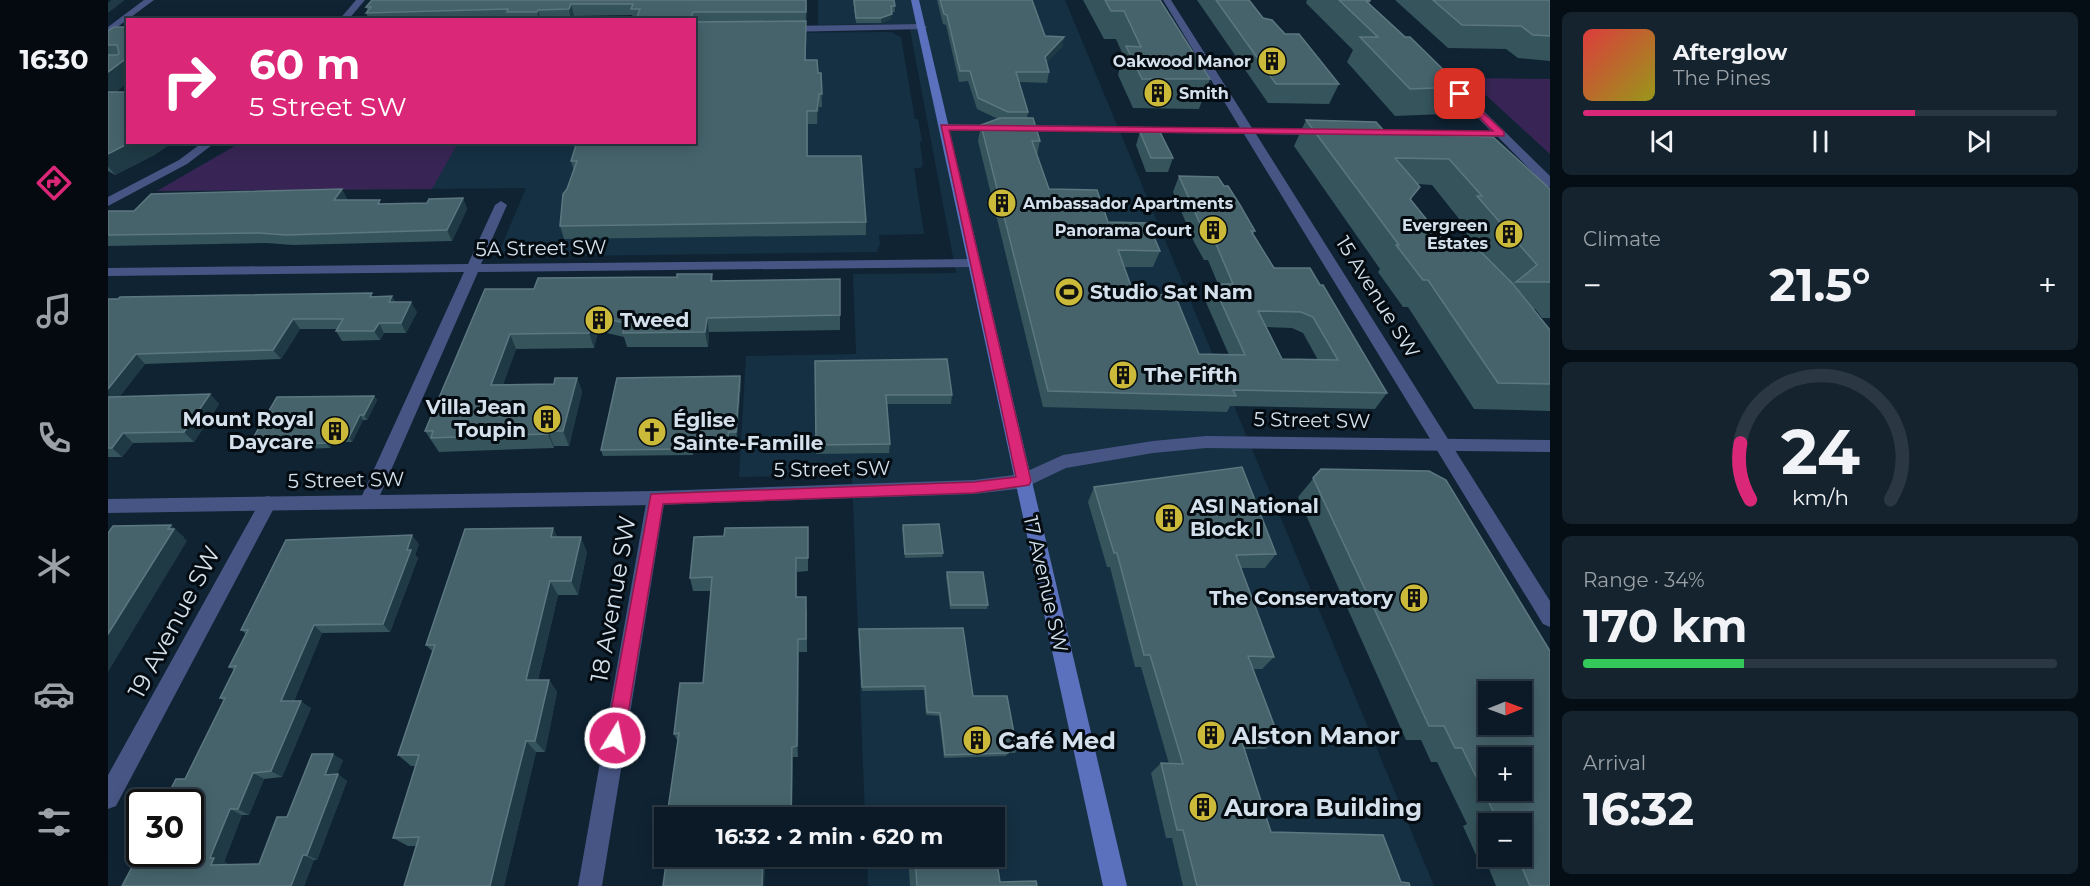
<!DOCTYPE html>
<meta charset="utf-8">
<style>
body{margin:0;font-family:Montserrat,sans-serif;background:#14232e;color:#f1f3f6;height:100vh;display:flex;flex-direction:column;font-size:22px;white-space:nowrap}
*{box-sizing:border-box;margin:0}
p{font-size:20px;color:#9aa1a7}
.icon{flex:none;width:33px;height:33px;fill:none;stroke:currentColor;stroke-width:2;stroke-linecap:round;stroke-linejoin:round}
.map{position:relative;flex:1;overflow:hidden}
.side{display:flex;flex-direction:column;gap:12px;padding:12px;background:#060e15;width:540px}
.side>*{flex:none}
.banner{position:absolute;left:18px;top:18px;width:570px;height:126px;border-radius:0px;box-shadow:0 3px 15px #0003,0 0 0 2px #2b3843;background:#db2777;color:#fff;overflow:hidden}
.needle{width:39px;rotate:89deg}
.controls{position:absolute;left:1370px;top:681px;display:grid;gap:12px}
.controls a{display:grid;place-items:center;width:54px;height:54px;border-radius:0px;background:#0b1a26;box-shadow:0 3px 15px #0003,0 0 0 2px #2b3843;font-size:30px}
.speed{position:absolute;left:18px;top:789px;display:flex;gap:12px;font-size:30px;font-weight:700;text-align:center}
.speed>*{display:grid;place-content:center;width:78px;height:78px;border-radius:50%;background:#0b1a26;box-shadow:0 3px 15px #0003,0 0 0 2px #2b3843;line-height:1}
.speed .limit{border:3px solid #111;border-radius:9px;background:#fff;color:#111}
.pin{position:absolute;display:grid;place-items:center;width:51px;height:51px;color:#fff;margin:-26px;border-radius:12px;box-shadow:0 3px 9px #0006}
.me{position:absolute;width:66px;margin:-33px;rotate:10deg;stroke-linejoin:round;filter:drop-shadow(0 0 4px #0008)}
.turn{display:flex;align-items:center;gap:21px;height:126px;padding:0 24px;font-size:27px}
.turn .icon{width:78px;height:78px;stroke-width:2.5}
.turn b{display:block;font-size:42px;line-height:51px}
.big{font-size:45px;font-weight:700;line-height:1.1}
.side .widget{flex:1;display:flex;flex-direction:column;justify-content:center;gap:9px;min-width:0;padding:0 21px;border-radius:9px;background:#14232e}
.side .dial{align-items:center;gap:0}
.dial svg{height:156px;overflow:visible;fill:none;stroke:#2b3843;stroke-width:7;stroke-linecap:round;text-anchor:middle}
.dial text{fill:#f1f3f6;stroke:none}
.song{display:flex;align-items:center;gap:18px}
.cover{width:72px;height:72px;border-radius:9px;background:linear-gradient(135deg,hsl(0 70% 55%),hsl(60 70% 35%))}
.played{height:6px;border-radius:3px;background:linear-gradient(90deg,#db2777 70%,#2b3843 70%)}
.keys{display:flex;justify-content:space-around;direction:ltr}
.heat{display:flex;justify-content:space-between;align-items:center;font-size:33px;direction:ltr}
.charge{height:9px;border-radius:4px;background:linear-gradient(90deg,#34c759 34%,#2b3843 0)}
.trip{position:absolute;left:546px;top:807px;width:351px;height:60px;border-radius:0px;background:#0b1a26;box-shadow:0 3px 15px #0003,0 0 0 2px #2b3843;font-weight:700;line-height:60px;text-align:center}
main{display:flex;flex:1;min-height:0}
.tabs{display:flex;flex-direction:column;width:108px;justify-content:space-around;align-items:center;background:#040a0f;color:#9aa1a7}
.tabs .icon{width:42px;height:42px}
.tabs .selected{color:#db2777}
.tabs b{font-size:27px;color:#f1f3f6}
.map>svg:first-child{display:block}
.built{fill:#153043}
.green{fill:#382555}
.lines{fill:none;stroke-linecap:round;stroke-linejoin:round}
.minor{fill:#475584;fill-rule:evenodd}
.tertiary{fill:#475584;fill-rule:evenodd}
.secondary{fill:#5c71bd;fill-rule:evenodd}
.wall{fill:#35545b;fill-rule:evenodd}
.shaded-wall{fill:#1f3a44}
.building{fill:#46636b;stroke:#5c777f;stroke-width:1.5;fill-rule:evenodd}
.route{fill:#db2777;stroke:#8e194d;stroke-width:1.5}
.labels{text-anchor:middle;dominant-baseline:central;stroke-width:6;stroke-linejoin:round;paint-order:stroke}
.far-poi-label{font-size:16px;font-weight:bold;fill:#d4e1ec;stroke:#040c12;text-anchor:end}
.street-label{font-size:20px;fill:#d4e1ec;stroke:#040c12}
.poi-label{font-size:20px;font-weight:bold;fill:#d4e1ec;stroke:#040c12;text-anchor:start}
.near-street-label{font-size:24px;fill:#d4e1ec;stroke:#040c12}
.near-poi-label{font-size:24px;font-weight:bold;fill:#d4e1ec;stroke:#040c12;text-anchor:start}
</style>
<main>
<nav class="tabs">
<b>16:30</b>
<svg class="icon selected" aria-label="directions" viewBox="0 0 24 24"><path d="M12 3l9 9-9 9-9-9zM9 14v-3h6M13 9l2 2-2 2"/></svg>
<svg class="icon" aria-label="music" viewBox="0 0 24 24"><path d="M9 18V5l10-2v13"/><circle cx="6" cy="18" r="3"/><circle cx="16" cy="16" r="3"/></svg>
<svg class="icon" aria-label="phone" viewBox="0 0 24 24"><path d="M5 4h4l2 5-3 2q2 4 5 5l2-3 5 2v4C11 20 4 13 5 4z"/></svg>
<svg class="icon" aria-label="climate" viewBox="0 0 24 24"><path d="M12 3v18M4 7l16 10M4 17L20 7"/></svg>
<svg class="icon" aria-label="car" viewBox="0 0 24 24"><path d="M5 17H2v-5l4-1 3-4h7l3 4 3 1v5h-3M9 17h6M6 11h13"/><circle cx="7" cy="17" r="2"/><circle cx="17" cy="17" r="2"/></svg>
<svg class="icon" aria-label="filters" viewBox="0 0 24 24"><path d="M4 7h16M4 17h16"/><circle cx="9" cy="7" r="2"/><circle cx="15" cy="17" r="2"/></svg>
</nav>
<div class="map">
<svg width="1442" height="886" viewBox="0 0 1442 886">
<rect width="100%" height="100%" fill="#0f2333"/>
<g class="built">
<polygon points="710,0 957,0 1326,886 760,886 759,857 886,856 886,818 757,817 744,475 631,477 638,356 748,354 745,274 848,273 801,24 710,25"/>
<polygon points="783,32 793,37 806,114 807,119 810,119 814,141 812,142 815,165 813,168 806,168 816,234 771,235 772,244 769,252 389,257 418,188 49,191 132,143 586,142 646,33"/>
</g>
<g class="green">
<polygon points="1359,78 1442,79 1442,154"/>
<polygon points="132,143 350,143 324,189 49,191"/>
</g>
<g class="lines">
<g class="minor">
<polygon points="36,0 46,0 0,34 0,27"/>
<polygon points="248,0 257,0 240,20 231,20"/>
<polygon points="1055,0 1063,0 1144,128 1215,129 1220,132 1215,135 1148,134 1442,601 1442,627 1435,624 1136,134 836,130 831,127 836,124 1132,128"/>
<polygon points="814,24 819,27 817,29 677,32 672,29 677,26"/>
<polygon points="1334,73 1338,74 1442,176 1442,187 1438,186 1390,137 1252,134 1252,130 1256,129 1383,131 1330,78 1329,76"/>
<polygon points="95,142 108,142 79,164 0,206 0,197 71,160"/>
<polygon points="393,201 399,205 373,264 866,259 873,263 866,267 370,272 269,502 266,507 260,509 254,507 251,502 356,272 0,276 0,268 360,264 387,205"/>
<polygon points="548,491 554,493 557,498 494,886 470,886 539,498 542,493"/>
<polygon points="160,496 166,498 169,503 166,508 8,806 0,809 0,775 154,498"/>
</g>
<polygon class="tertiary" points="1098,436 1442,440 1442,452 1098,448 1045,453 958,468 916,488 866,494 548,505 0,513 0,499 548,491 866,480 913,474 955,455 1045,441"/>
<polygon class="secondary" points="803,0 811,0 1019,886 995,886"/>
</g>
<g class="wall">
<polygon points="264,0 699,0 698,23 698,60 710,73 713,73 714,107 711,107 709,124 700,124 700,156 758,222 758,235 456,239 452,226 459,189 466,171 463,161 586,142 586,20 525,20 524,15 466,16 464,20 261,20 258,13 260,11 258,7"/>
<polygon points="745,0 786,0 787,12 783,12 783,19 773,23 748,23"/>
<path d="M829,0H924L937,36L956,37L954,47L938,63L941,72L939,83L911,82L920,112L919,118L932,141L929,155L941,189L1052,251L1045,267H1016L1026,294L1091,354L1121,355L1097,300L1105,284H1110L1100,260H1096L1086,242L1065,192L1071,176L1147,231L1145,234L1166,268L1212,285L1279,393L1267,409L1122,406L1119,412L935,407L870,141L873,125L890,119L869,109L860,81L851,82L838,25L835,24ZM1158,327L1184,328L1195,333L1210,360L1174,359Z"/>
<polygon points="975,0 1052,0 1102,79 1091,109 1025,108 1010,75 1015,55 1008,39 996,39"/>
<polygon points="1089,0 1141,0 1155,18 1177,34 1231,84 1221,104 1160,103"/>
<polygon points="1199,0 1262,0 1262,1 1261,3 1353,87 1337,114 1287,116 1239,62 1245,50 1198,3"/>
<polygon points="1287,0 1442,0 1442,61 1410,58 1398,49 1340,48"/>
<polygon points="20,27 20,82 8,92 48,154 7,175 0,171 0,31"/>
<path d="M1198,120L1278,133L1442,189V318H1434L1427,309H1425L1442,330V411L1366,409L1300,307H1295L1270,272L1272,269L1186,146ZM1310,184L1324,185L1352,220L1350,223L1377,256L1340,246L1303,200Z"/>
<polygon points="1032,132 1065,158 1060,172 1038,172 1028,145"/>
<polygon points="234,189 239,199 239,200 274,204 319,203 355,198 359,209 344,241 185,245 158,243 0,246 0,211 26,211"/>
<polygon points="604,274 605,281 732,279 732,330 601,332 600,347 519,347 516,337 490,331 486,348 408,349 395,384 446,384 469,378 474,392 461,446 446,446 446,448 331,452 317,431 426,289"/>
<polygon points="284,296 287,302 309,312 298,333 276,333 272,340 234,341 228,331 230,329 192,329 173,359 37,364 11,397 102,394 111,404 86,442 25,443 14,457 0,457 0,299"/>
<polygon points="707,361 844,395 843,404 779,404 782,444 781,453 708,454"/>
<polygon points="632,376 633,382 629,437 622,437 620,445 586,446 585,455 495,456 493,450"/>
<polygon points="266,396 269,400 259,420 255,420 244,442 225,442 222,448 195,449 192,444 192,443 149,442 145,438"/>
<path d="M1213,469L1321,471L1338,480L1442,651V886H1388L1379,864H1372L1355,826L1359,824L1329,762H1323L1313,740H1298L1190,497ZM1380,692H1413V724H1380ZM1380,758H1413V790H1380ZM1380,824H1413V856H1380Z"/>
<polygon points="986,487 1168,554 1157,568 1133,568 1166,657 1154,669 1145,669 1171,738 1157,749 1137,749 1163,832 1302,886 1075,886 1064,838 1058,838 1043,773 1053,763 1061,764 1033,667 1027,667 1002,567 999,567 980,502"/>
<polygon points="795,525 835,553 834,557 797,558 794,529"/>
<polygon points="445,528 449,537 479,552 470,595 450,595 430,680 441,680 449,692 437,752 428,752 396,886 296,886 308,846 300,846 285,838 307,766 303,766 290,755 324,651 318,645"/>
<polygon points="700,541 700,571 689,572 689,597 699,610 699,652 691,652 690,757 685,757 684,818 560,818 570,742 566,734 595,683 603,591 585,591 582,578"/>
<polygon points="311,544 307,555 310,558 282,632 214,633 186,701 203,708 174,777 156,779 141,815 134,815 116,862 119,863 118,865 151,864 179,817 235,760 229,774 239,781 209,860 206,860 196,886 14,886 77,779 116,701 112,698 126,670 121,667 138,634 133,630"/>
<polygon points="839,572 880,605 879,609 842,609 838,576"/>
<polygon points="751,633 865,696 909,749 907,753 900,753 898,756 836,758 831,716 818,715 816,690 754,691"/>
<polygon points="800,856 882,856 883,863 892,882 929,886 802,886"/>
</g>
<g class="shaded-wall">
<polygon points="3,0 17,0 0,13 0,3"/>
<polygon points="698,0 699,0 698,23"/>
<polygon points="463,4 466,16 464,20 463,20 461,9"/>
<polygon points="430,10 433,20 431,20 429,12"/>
<polygon points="784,14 783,19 773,23 773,18"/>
<polygon points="956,37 954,47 934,68 937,57"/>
<polygon points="20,57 20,82 0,99 0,72"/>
<polygon points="711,94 711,107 709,124 709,111"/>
<polygon points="23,142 66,142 48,154 7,175 0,166 0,154"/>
<polygon points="234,189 239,199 232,210 226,200"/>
<polygon points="355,198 359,209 344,241 339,230"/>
<polygon points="284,296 289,306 281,302"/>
<polygon points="303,302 309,312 298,333 293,323"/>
<polygon points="486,316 490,331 486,348 481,333"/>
<polygon points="599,318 601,332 600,347 597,332"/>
<polygon points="185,319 192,329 173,359 165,350"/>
<polygon points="271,323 276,333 272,340 266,331"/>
<polygon points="402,334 408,349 390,399 383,385"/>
<polygon points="28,354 37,364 4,407 0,403 0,389"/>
<polygon points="632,376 633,382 629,437 628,432"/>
<polygon points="469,378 474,392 461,446 455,431"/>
<polygon points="102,394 111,404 86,442 76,432"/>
<polygon points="266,396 269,400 259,420 256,415"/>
<polygon points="252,415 255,420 244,442 241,437"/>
<polygon points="440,431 446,446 446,448 440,434"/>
<polygon points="621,432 622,437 620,445 619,440"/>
<polygon points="15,433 25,443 14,457 4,448"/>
<polygon points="222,437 225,442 222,448 218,443"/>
<polygon points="585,441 586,446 585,455 584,449"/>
<polygon points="63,525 76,537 76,538 79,541 0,672 0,634"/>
<polygon points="445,528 452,543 443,537"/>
<polygon points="304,535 311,544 307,555 310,558 282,632 275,624"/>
<polygon points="473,537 479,552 470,595 463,581"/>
<polygon points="688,558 689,572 689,611 688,597"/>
<polygon points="442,581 450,595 427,692 418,680"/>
<polygon points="206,625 214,633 183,708 173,701"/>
<polygon points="690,639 691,652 690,757 689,746"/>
<polygon points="441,680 449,692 437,752 427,741"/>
<polygon points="193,701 203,708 174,777 163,771"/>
<polygon points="418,741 428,752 396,886 382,886 394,836"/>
<polygon points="684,747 685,757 684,818 683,818"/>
<polygon points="225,754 235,760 227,781 217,775"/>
<polygon points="145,773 156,779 141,815 130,809"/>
<polygon points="230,774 239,781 209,860 199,855"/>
<polygon points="122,809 134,815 116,862 119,863 116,870 103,865 102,858"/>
<polygon points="195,855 206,860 196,886 183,886"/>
<polygon points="655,856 658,856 656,886 654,886"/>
</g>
<g class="building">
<polygon points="264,0 698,0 698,12 585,12 582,20 528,20 532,9 523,9 525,4 463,4 461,9 430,10 429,12 399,12 400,9 258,13 263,7 258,7"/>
<polygon points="746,0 786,0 787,6 783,6 784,14 773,18 748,18"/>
<polygon points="832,0 924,0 937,36 956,37 937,57 941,72 908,72 920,112 900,112 870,98 862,71 852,71 839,15 836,14"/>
<polygon points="997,0 1052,0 1102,79 1034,79 1018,46 1033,47 1016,11 1003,11"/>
<polygon points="1108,0 1141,0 1155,18 1164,20 1177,34 1191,34 1231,84 1168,84"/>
<polygon points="1231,0 1262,0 1262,1 1258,1 1297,37 1302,37 1353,87 1302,89 1252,37 1270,37"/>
<polygon points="1325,0 1442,0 1442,36 1425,35 1413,26 1354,25"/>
<polygon points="698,21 697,60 709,60 710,73 713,73 714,94 711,94 709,111 699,111 699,156 753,156 758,222 452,226 455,194 459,189 469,161 463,161 469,142 586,142 586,22"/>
<polygon points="6,27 20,27 20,57 0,72 0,55 9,55 11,53 9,45 0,45 0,31"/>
<polygon points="0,92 20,92 20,142 23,142 0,154"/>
<path d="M892,118H925L932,141H924L941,189L989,190L1000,222L1040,223L1052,251L1010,250L1026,294L1067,295L1091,354L1137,355L1105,284H1125L1108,244H1103L1093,226L1071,176L1110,177L1116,186H1120L1132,205L1147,231H1143L1166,268H1202L1212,285H1215L1279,393L1125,390L1128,396L940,391L873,125ZM1150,311L1193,312L1205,317L1230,360L1174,359Z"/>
<polygon points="1198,120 1268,122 1278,133 1385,137 1442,189 1442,282 1408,282 1429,265 1369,196 1374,196 1341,159 1287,158 1312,187 1302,199 1340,246 1368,247 1405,284 1442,330 1442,384 1390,383 1320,280 1315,280 1288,245 1291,245"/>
<polygon points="1032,132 1052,132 1065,158 1043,158"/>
<polygon points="234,189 226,200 272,200 270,204 319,203 321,199 355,198 339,230 178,235 151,233 0,235 0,211 26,211 43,194"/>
<polygon points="569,274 604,274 603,281 732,279 732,315 599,318 597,332 515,333 517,323 486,316 481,333 402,334 383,385 446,384 447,378 469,378 455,431 440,431 440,434 323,438 325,431 317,431 377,289 426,289 430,278 569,277"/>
<polygon points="264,293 262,297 284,296 281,302 303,302 293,323 271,323 266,331 228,331 235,319 185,319 165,350 28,354 0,389 0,299 10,299 12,297"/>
<polygon points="839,359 844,395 778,395 782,444 708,445 707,361"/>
<polygon points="632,376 628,432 621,432 619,440 585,441 584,449 493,450 509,378"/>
<polygon points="102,394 76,432 15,433 4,448 0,448 0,397"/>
<polygon points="266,396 256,415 252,415 241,437 222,437 218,443 192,444 195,438 145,438 169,397"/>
<polygon points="1134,467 1168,554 1128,555 1166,657 1140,656 1171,738 1133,739 1163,832 1275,835 1293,882 1301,883 1302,886 1089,886 1075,830 1069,830 1053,763 1075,764 1042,655 1036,655 1009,553 1006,553 986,487"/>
<path d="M1213,469L1321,471L1338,480L1442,651V886H1422L1409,856H1413V824H1386L1382,815H1387L1354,748H1347L1336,726H1321L1205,478ZM1380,692H1413V724H1380ZM1380,758H1413V790H1380Z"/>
<polygon points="831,524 835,553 797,554 795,525"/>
<polygon points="63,525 60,529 66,529 0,634 0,533 5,526"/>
<polygon points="700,527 700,558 688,558 688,597 698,597 698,639 690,639 689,746 684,747 683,818 564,818 559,816 571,733 566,734 572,683 595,683 604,577 582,578 586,537 616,536 617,528"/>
<polygon points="445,528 443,537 473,537 463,581 442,581 418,680 441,680 427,741 418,741 394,836 382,886 296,886 311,837 285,838 311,755 290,755 327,645 318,645 357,529"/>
<polygon points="304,535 299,550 303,550 275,624 206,625 173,701 193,701 163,771 145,773 130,809 122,809 102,858 106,858 103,865 151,864 169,817 179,817 204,754 225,754 217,775 230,774 199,855 195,855 183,886 14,886 32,852 32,854 82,854 82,802 56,802 68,779 77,779 117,698 112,698 128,666 121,667 140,630 133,630 178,540"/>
<polygon points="839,572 875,572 880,605 843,605"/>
<polygon points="855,628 865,696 899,696 909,749 901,750 900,753 837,755 832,713 819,712 817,686 754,687 751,629"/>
<polygon points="559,856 655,856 654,886 555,886"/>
<polygon points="807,856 882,856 883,863 889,863 892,882 928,881 929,886 809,886"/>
</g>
<polygon class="route" points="1352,91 1396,132 1396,136 841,130 923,481 921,485 866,493 555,504 516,738 514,744 507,747 501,744 498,738 543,494 866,482 908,477 833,125 1385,131 1349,95 1349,92"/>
<defs>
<g id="building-disc" transform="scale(1.5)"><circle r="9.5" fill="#cbba39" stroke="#040c12"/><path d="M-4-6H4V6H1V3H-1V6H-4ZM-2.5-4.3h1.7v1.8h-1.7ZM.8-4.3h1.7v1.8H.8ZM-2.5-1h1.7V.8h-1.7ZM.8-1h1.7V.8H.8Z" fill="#111"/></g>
<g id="stadium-disc" transform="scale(1.5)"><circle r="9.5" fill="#cbba39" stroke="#040c12"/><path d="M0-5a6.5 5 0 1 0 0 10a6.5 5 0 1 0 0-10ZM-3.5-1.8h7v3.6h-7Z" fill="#111"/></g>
<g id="church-disc" transform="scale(1.5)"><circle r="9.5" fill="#cbba39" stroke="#040c12"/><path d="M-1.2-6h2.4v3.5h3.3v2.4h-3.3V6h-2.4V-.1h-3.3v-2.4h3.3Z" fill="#111"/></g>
</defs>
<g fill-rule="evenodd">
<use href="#building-disc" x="1164" y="61"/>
<use href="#building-disc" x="1050" y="93"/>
<use href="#building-disc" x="894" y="203"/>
<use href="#building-disc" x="1105" y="230"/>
<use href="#building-disc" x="1401" y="234"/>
<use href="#stadium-disc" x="961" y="292"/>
<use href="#building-disc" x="491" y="320"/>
<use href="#building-disc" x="1015" y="375"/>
<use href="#building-disc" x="439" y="419"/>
<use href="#building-disc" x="227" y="431"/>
<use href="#church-disc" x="544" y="432"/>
<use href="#building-disc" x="1061" y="518"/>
<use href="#building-disc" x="1306" y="598"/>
<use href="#building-disc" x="1103" y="735"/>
<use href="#building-disc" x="869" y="740"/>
<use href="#building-disc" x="1095" y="807"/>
</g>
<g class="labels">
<g class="far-poi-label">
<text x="1143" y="61">Oakwood Manor</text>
<text x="1071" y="93" text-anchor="start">Smith</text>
<text x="915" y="203" text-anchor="start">Ambassador Apartments</text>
<text x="1380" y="225">Evergreen<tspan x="1380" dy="18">Estates</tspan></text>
<text x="1084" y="230">Panorama Court</text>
</g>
<g class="street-label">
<text transform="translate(433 248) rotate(-1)">5A Street SW</text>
<text transform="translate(1270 297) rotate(58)">15 Avenue SW</text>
<text transform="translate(1204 420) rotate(1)">5 Street SW</text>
<text transform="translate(724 469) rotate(-1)">5 Street SW</text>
<text transform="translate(238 480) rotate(-1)">5 Street SW</text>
<text transform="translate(938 584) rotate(77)">17 Avenue SW</text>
</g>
<g class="poi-label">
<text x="982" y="292">Studio Sat Nam</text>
<text x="512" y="320">Tweed</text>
<text x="1036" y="375">The Fifth</text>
<text x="418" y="407" text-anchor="end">Villa Jean<tspan x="418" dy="23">Toupin</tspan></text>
<text x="206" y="419" text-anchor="end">Mount Royal<tspan x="206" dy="23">Daycare</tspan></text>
<text x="565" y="420">Église<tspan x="565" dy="23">Sainte-Famille</tspan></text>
<text x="1082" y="506">ASI National<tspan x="1082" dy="23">Block I</tspan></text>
<text x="1285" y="598" text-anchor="end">The Conservatory</text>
</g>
<g class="near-street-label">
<text transform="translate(505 599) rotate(-80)">18 Avenue SW</text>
<text transform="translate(66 622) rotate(-62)">19 Avenue SW</text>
</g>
<g class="near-poi-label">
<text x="1124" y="735">Alston Manor</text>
<text x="890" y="740">Café Med</text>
<text x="1116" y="807">Aurora Building</text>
</g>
</g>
</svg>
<div class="controls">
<a><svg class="needle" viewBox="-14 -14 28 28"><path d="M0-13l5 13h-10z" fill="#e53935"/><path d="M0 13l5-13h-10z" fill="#9aa1a7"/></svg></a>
<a>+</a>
<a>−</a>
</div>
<div class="speed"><div class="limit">30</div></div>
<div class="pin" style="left:1352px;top:94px;background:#d93025"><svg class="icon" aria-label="arrive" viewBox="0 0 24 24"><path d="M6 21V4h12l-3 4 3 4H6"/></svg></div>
<svg class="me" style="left:507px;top:738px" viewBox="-20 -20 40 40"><circle r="17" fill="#db2777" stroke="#fff" stroke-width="3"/><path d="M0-11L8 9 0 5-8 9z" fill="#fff"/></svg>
<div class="trip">16:32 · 2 min · 620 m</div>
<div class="banner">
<div class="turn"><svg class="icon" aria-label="right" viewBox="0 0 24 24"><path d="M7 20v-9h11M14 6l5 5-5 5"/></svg><div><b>60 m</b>5 Street SW</div></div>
</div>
</div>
<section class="side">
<div class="widget">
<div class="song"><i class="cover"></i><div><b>Afterglow</b><p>The Pines</p></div></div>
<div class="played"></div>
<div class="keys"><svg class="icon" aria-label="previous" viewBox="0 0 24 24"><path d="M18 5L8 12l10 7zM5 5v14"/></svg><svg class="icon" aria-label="pause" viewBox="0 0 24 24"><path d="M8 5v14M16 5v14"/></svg><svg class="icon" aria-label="next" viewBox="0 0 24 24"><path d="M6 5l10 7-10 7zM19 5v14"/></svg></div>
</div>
<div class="widget"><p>Climate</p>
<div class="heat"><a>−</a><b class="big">21.5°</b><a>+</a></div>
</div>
<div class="widget dial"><svg viewBox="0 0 100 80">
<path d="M14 69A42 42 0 1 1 86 69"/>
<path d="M14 69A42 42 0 0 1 9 40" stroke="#db2777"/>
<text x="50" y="56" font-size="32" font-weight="700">24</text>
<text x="50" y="72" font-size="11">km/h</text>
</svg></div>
<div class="widget"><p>Range · 34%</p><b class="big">170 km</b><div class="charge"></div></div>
<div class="widget"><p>Arrival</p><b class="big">16:32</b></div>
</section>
</main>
